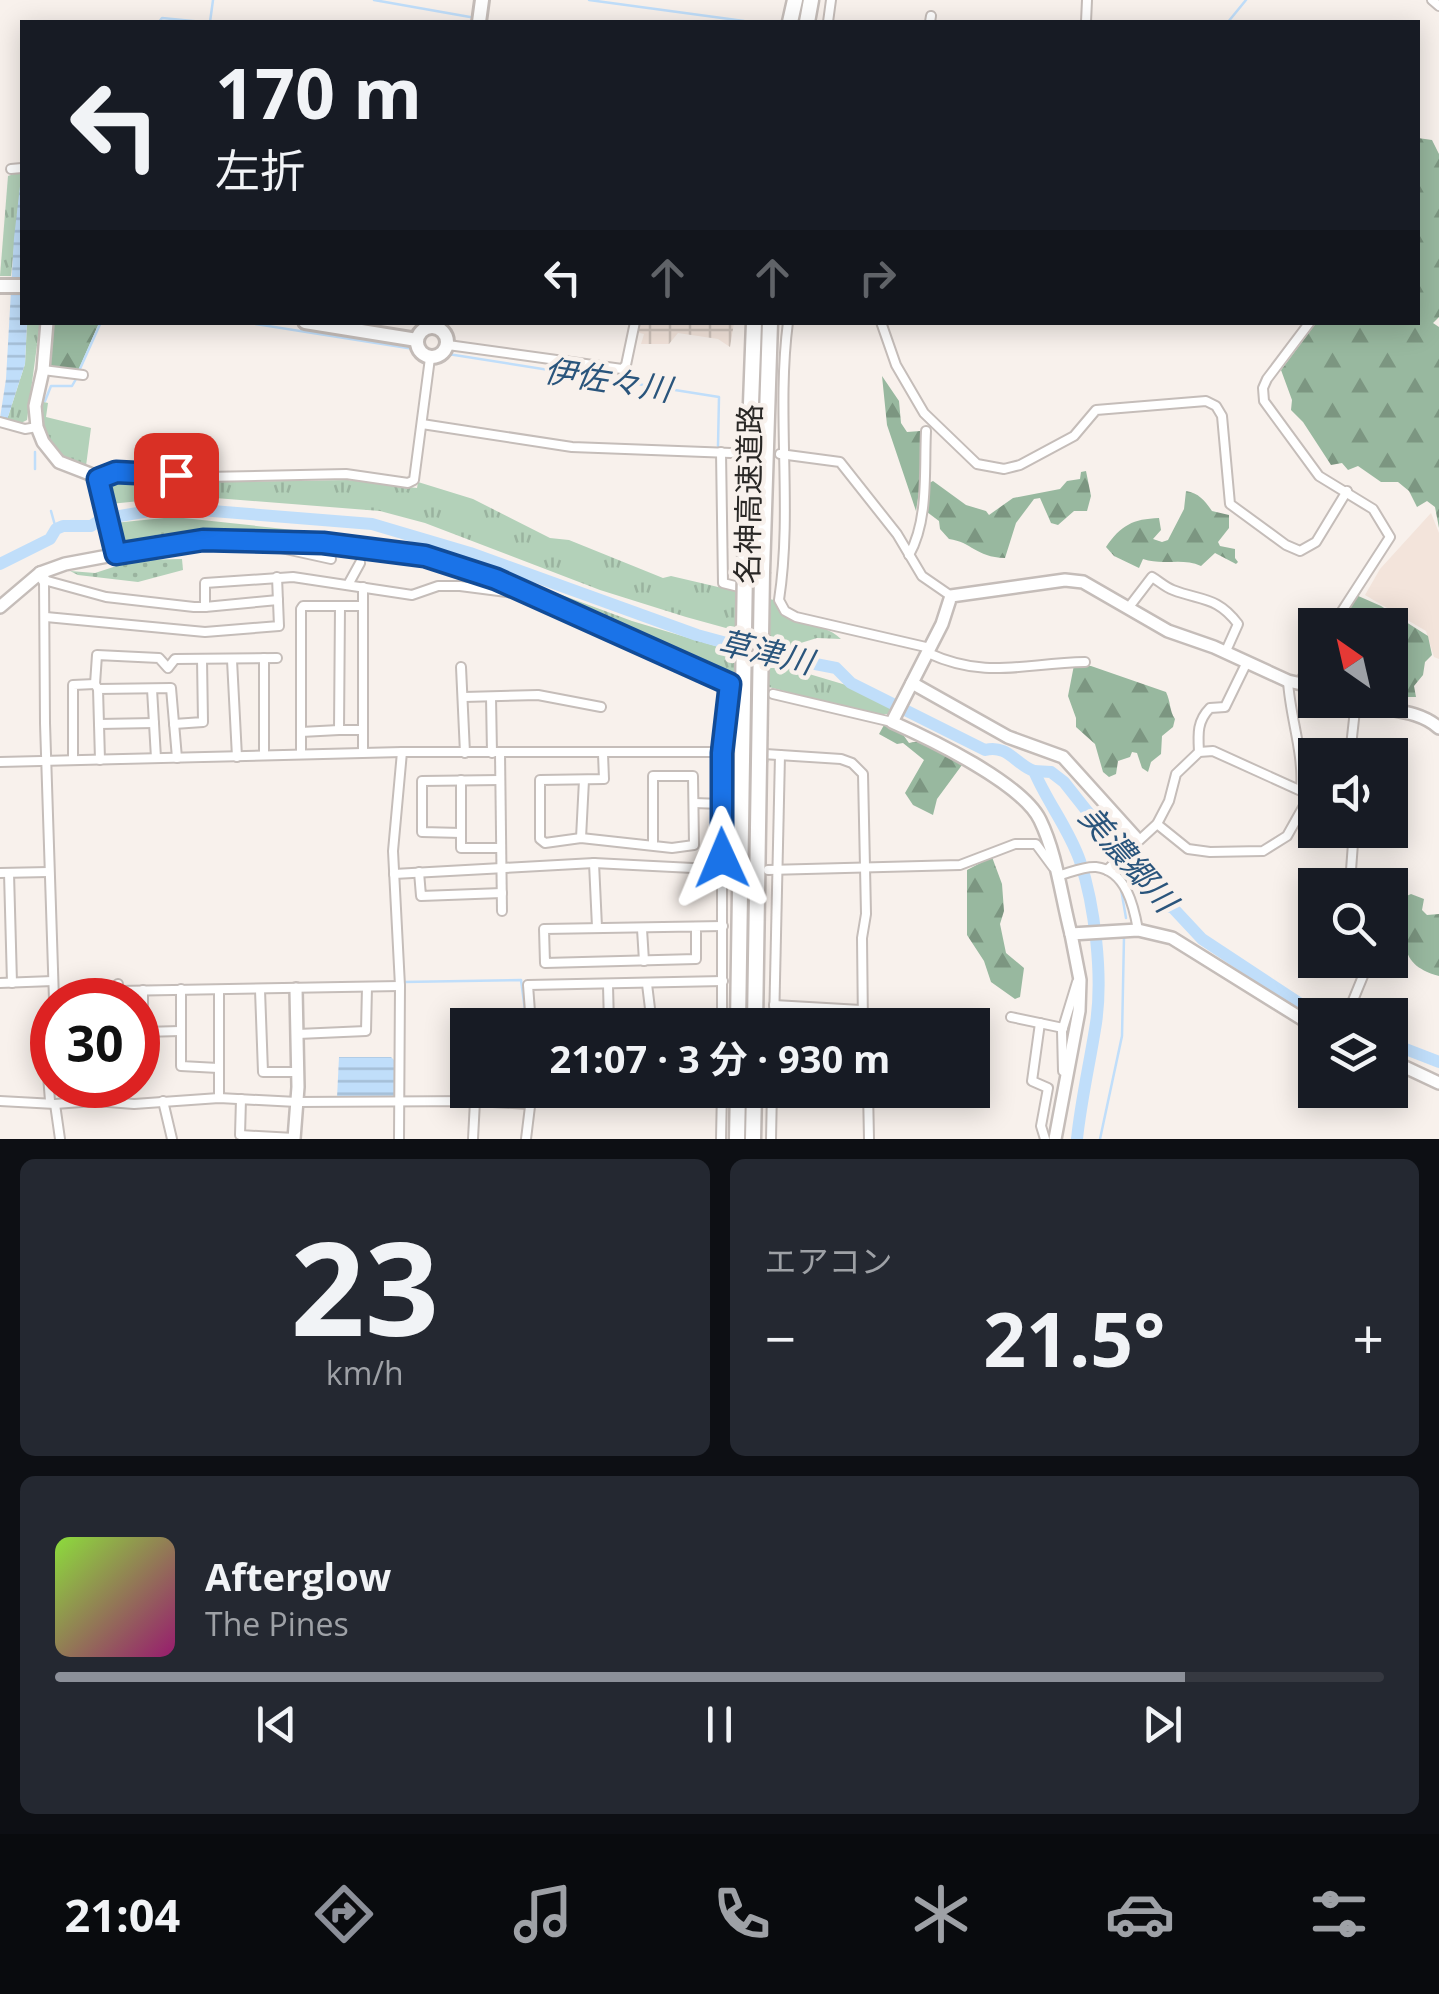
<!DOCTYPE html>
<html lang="ja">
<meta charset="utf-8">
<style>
body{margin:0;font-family:"Open Sans","Noto Sans JP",sans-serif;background:#242831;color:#f1f3f6;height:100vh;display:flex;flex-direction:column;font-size:38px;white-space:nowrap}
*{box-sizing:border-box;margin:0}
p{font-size:32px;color:#9ea1a6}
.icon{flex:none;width:55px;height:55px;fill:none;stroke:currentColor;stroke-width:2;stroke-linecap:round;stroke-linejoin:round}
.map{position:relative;height:1139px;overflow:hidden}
.side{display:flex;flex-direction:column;gap:20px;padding:20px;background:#0d0f14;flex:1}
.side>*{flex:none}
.hud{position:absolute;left:20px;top:20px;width:1400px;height:305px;border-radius:0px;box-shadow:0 5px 25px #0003;background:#171b24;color:#f1f3f6;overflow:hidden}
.needle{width:65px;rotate:326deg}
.buttons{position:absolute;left:1298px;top:608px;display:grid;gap:20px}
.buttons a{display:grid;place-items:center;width:110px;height:110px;border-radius:0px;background:#171b24;box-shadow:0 5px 25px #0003;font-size:50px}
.speed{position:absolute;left:30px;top:978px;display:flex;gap:20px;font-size:50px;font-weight:700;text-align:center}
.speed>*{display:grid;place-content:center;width:130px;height:130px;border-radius:50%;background:#171b24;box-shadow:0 5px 25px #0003;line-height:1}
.speed .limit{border:15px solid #d22;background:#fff;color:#111}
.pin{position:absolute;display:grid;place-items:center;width:85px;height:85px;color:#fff;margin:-42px;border-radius:20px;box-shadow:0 5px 15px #0006}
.me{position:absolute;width:110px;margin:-55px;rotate:359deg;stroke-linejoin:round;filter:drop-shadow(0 0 8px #0008)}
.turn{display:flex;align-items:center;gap:35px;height:210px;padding:0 30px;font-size:45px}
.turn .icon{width:130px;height:130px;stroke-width:2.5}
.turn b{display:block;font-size:70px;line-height:85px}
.lanes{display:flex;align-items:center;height:95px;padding:0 30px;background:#0003;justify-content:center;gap:50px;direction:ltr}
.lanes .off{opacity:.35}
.big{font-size:75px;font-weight:700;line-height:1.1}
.side .card{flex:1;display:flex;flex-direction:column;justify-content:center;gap:15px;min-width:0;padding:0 35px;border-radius:15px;background:#242831}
.side .dial{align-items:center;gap:0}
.dial b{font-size:130px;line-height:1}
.song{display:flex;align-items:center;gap:30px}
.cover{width:120px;height:120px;border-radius:15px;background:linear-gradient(135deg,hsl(90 70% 55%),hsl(320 70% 35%))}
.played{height:10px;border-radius:5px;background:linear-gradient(90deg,#8c9099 85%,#363941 85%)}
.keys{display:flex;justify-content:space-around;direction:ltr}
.heat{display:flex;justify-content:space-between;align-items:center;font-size:55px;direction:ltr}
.side .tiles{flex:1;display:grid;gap:20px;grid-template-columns:1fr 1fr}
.card:last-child{grid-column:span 2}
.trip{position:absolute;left:450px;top:1008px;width:540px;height:100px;border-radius:0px;background:#171b24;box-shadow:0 5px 25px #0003;font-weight:700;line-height:100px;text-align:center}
.tabs{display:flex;height:160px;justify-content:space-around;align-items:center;background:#090b0e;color:#9ea1a6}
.tabs .icon{width:70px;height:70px}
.tabs .current{color:#8c9099}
.tabs b{font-size:45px;color:#f1f3f6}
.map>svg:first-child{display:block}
.built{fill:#f3e4db}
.industrial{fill:url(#industrial-grid)}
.grass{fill:url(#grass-tufts)}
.forest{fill:url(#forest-firs)}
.park{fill:url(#park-dots)}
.water{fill:url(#water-rules)}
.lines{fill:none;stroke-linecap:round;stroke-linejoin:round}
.stream{stroke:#c0defa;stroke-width:2.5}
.river{stroke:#c0defa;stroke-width:12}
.street-tunnel{stroke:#cfc9c4;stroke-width:8;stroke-dasharray:8 4;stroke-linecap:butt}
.street-casing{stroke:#c5bdb9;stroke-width:12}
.secondary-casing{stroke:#c5bdb9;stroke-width:16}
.primary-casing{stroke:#c5bdb9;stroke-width:18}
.highway-casing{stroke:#c5bdb9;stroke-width:19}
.street{stroke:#fff;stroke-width:8}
.secondary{stroke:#fff;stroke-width:11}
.primary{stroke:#fff;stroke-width:12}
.highway{stroke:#fff;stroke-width:14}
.highway-bridge-casing{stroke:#c5bdb9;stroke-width:19;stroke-linecap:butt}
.highway-bridge{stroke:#fff;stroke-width:14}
.route-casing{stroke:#114b97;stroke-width:25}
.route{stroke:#1a73e8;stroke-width:18}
.labels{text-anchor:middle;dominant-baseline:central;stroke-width:9;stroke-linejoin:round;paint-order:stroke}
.street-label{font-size:30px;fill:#292725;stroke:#f8f1ec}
.water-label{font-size:32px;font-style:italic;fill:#2a557c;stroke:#f8f1ec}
</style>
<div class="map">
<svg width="1439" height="1139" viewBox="0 0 1439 1139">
<defs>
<pattern id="industrial-grid" width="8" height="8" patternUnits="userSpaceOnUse" patternTransform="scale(2.5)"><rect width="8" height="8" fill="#f3e4db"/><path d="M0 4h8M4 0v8" fill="none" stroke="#d0c4bc"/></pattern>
<pattern id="grass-tufts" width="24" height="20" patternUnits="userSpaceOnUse" patternTransform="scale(2.5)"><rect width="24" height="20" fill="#b3d1b9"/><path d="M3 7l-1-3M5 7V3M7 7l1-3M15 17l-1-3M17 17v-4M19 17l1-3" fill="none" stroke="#9ab39f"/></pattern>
<pattern id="forest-firs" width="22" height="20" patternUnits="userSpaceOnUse" patternTransform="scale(2.5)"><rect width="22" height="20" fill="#98b89f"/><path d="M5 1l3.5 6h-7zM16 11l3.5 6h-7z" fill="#7c9681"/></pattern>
<pattern id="park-dots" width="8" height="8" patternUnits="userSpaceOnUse" patternTransform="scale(2.5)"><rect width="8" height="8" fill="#b3d1b9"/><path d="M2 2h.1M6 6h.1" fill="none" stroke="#9ab39f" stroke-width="1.8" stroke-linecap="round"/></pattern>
<pattern id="water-rules" width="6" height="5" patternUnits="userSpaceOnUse" patternTransform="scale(2.5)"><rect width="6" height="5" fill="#c0defa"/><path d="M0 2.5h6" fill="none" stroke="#a5bed6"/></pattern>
</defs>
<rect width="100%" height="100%" fill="#f8f1ec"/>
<polygon class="built" points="1431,513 1439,533 1439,659 1434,657 1426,631 1365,595 1380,569"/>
<polygon class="industrial" points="638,323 734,323 730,347 718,339 678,333 669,344 641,344 644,334 636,332"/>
<g class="grass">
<polygon points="22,171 11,276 0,276 8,176"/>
<polygon points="27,323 40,323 27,420 21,423 7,420 25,364"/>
<path d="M40,401L48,403L46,417L91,428L86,466C52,465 40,429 40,401Z"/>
<path d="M121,478L223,482L348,480L417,488L418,482L473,499L550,538L569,540L663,578L671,576L774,600C786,631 820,618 841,639L817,638L791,646L686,617L600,590L425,523L380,511L190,496L110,504L108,490L111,481Z"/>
<polygon points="174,517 378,539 441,550 632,621 846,685 894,708 889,714 872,714 719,674 496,576 420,551 342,541 200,534 128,547 121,544 114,523"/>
</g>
<g class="forest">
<polygon points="1418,138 1432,140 1439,154 1439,317 1433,323 1439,327 1439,528 1435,507 1427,501 1417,507 1409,491 1398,482 1381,482 1358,466 1348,470 1342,463 1331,465 1303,422 1291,410 1292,400 1281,370 1316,323 1418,322"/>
<polygon points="51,323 99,323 78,371 48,365"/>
<polygon points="882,376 899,401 901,423 907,432 920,431 921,479 916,511 887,425"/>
<path d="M1086,471L1091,496L1087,511H1074L1058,525L1051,523L1040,498L1034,499L1016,523L1005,558C975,557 972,542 949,539L940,529L939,521L927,512V484L933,481L966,505L986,511L989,515L1013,498L1060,489L1067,481L1080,479L1081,472Z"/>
<path d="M1186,491C1199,493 1205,501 1212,511L1229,515V528L1218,542L1220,546L1235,549V558L1238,562L1236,564L1215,553L1201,566C1182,557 1163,566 1143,559L1139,568L1114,556L1106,547C1121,525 1133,519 1159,518L1161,530L1153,539L1162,542L1168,540L1184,509Z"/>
<polygon points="1356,595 1381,606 1428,636 1432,655 1425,662 1423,675 1414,686 1416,697 1403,697 1400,694 1404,687 1401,683 1390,681 1390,625 1337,625"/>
<path d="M1074,665L1091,666L1166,692C1171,702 1169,710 1175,719L1173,727L1162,736L1161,754L1151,762L1148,772L1142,768L1137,753L1132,752L1130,757L1118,761L1116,774L1109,777L1103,772L1095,744L1076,727V718L1068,696Z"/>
<path d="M884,725L899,729L909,743C927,738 948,754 962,765L937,799L933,815L913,805L905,793L924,760L903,743L897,744L879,734Z"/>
<polygon points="992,857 1002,884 1004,911 1000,924 1006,953 1024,968 1020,997 1015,999 991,982 984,961 967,935 967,870"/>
<path d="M1411,894L1424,899L1422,910L1427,915L1439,914V976C1392,963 1409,935 1402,898Z"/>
</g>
<polygon class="park" points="182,559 183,570 138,582 78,575 70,571 95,573 135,560"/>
<g class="water">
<polygon points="22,169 22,322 27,323 25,364 7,420 0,418 6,379 14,238"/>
<polygon points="339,1057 391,1057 394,1060 396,1099 337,1098"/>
</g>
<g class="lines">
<g class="stream">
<polyline points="374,0 470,17"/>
<polyline points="589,0 744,21"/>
<polyline points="159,22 162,18 203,22"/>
<polyline points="210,22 213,0"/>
<polyline points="1228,22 1246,0"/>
<polyline points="243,322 414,349"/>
<polyline points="448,354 719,397 718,446"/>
<polyline points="79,371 101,322"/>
<polyline points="45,401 51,386 72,386 76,379"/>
<polyline points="35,452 35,469"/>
<polyline points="51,511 56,529"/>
<polyline points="1122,878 1126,865"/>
<polyline points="1121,889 1126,918"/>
<polyline points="403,982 521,980 527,1025"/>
<polyline points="1100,1139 1122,1036 1124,937"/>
</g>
<g class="river">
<path d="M0,564L50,539L56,529L63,526H91L102,519L155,510H200L372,524L470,553L697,635L774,656L836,668L851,683L985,750C1008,744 1016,765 1034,771C1047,802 1069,829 1080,861C1095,906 1103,976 1096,1023C1090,1062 1081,1100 1077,1139"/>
<polyline points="1034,771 1051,772 1064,782 1098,825 1121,846 1126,865 1161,903 1173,908 1202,939 1302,1005 1323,1015"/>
<polyline points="1390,1043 1439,1062"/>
</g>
<polyline class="street-tunnel" points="732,966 767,967"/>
<g class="street-casing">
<g id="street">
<polyline points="1432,0 1439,6"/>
<polyline points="828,22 831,0"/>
<polyline points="930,22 931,16"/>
<polyline points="1086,22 1087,0"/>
<polyline points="11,169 22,168"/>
<path d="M788,322C776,414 793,508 779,600L785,611L796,617L930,648"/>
<polyline points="881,322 896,365 924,413 977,464 1004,469 1020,465 1074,436 1096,410 1206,401 1216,406 1222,416 1230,504 1286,545 1300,551 1316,542 1347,491"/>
<polyline points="1310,322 1267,379 1263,388 1264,401 1319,476 1373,509 1390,537 1333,625"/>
<polyline points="448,345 622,369 626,365 635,322"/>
<polyline points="43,370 83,375"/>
<polyline points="0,422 25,429 37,427"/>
<polyline points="422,424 572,447 731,453"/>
<polyline points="721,452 723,583 747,589"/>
<polyline points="780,454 840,462 897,534 922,576 951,596"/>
<polyline points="97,479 116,472 205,477 346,474 408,483 414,480 430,358"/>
<polyline points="323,543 400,551 478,572 733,685"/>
<polyline points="272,546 331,559"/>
<path d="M909,555C929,520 924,470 926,431"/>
<polyline points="349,583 360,563"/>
<polyline points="340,606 339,730 361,730"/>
<polyline points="205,607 278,600"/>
<path d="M1129,607L1152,577C1159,581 1165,587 1173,590C1201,601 1217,596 1238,624L1225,653"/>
<polyline points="46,617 205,632 279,626 277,577"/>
<path d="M928,653C987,680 1024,663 1085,662"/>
<polyline points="232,660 237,757"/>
<polyline points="461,667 465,753"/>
<path d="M1288,681C1290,717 1304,753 1301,789"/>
<polyline points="1299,684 1315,654"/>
<polyline points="98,689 95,684 97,655 159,658 168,668 175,659 277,658"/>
<polyline points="152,689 156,758"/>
<polyline points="773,694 892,722"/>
<polyline points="464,697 538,695 601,707"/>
<polyline points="491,697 492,753"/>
<polyline points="99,724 154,723"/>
<polyline points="174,724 203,722 202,659"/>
<polyline points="301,732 339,730"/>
<polyline points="363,752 363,587"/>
<path d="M1199,752C1198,734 1197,721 1210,708L1225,707L1246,664"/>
<polyline points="301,753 301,609 303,606 361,606"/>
<polyline points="500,753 502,911"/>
<polyline points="603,754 604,779 540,780 540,839 545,843 581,838 672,848 694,845 693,776 653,776 653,845"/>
<polyline points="264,755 264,658"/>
<polyline points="1350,755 1356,701"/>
<polyline points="73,760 73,685 95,684"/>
<polyline points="100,760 98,689 171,688 177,758"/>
<polyline points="0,762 402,752 733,752 841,759 852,763 863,774 866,914 862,938 863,1025"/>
<polyline points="461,780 461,848 500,848"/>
<polyline points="694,803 722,804"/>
<polyline points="1157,824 1188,849 1210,852 1263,851 1287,836 1310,795 1315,793"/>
<polyline points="461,833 422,832 422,781 500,780"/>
<polyline points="581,838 584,780"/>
<polyline points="594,863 597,927"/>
<polyline points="768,870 960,865 1015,844 1036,844 1053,867"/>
<polyline points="1107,870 1157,824 1169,801 1176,774 1199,752 1213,751 1310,795"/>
<polyline points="419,872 421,896 502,893"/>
<polyline points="0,873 49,872"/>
<polyline points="9,873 12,983"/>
<polyline points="394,874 594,863 732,870"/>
<path d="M1057,876C1069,873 1084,866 1096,867C1126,870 1134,907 1138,930"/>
<polyline points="1344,885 1351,870 1354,830"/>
<polyline points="696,927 696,959 545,963 544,929 723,926"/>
<polyline points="642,929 644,961"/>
<polyline points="0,983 53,981"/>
<polyline points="118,984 118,991 400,986"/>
<polyline points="647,984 652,1025"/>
<polyline points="608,985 609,1025"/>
<polyline points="181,989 181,1066 218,1068"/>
<polyline points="219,990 219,1098"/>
<polyline points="260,990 263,1072 299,1072"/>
<polyline points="54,1000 45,723 44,580 106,597 194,607 205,607 205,583 293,577 412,595 438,586 460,586 530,595"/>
<polyline points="774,1005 861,1010"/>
<polyline points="1347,1015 1363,976 1363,970 1352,960"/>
<polyline points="651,1016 694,1016 694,1025"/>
<polyline points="1011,1017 1063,1028"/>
<polyline points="1040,1023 1032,1081 1048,1088 1041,1126 1045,1139"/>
<polyline points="531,1025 528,985 723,981"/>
<polyline points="549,1025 609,1023"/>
<polyline points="722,1025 722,753 730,684"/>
<polyline points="774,1025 780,755"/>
<polyline points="143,1032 180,1031"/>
<polyline points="298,1034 366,1031 367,987"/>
<polyline points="143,1047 143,990"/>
<polyline points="1063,1071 1062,1031 1077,982"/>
<polyline points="868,1090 869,1139"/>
<polyline points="241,1099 240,1135 294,1138"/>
<polyline points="0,1101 55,1104 95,1101 134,1104 219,1098 297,1102 475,1101 529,1104"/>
<polyline points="50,1101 48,1075 52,1016"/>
<polyline points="163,1101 172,1139"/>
<polyline points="579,1101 611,1096 697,1093 696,1090"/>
<polyline points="55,1104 60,1139"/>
<polyline points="399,1139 400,986 393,851 402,752"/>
<polyline points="473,1139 475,1101"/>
<polyline points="526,1139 532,1090"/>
<polyline points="721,1139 722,1090"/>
<polyline points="771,1139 772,1090"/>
</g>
</g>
<g class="secondary-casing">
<g id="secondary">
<polyline points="47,322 43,370 35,406 37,427 43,442 59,462 90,474 100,483 116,555"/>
<polyline points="40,573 65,564 188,541 323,543"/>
<polyline points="0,607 40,573 44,580"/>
<polyline points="912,683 1008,737 1063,757 1137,839"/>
<path d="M1353,700C1381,712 1416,707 1439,728"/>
<path d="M1071,934C1061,896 1057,855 1040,820C1022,783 930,739 892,722L942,624L951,596L1065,580L1083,582L1168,631L1214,647L1288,681L1315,687"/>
<polyline points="1390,1060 1439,1083"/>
<polyline points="294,1139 298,1087 296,989"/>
<polyline points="1055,1139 1079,1011 1080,980 1071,934 1138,930 1172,938 1315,1027"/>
</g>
</g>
<g class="primary-casing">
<g id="primary">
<polyline points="479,22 482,0"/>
<polyline points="0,286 22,286"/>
<polyline points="305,322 417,340"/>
<circle cx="432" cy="342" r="15"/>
</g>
</g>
<g class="highway-casing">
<g id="highway">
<polyline points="790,22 795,0"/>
<polyline points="807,22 811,0"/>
<polyline points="745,567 754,322"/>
<polyline points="762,572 770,322"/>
<polyline points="738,1025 742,760"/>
<polyline points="755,1025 759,762"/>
<polyline points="737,1139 738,1090"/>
<polyline points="753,1139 754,1090"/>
</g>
</g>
<use href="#street" class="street"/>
<use href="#secondary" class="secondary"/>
<use href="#primary" class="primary"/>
<use href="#highway" class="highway"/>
<g class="highway-bridge-casing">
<g id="highway-bridge">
<polyline points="742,760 745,567"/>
<polyline points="759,762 762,572"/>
</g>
</g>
<use href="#highway-bridge" class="highway-bridge"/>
</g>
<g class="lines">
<g class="route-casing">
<polyline id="route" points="176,475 116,472 98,479 116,554 203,540 323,543 425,556 496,579 730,684 722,753 722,858"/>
</g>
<use href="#route" class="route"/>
</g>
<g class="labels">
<g class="street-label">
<text transform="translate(748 494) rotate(-89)">名神高速道路</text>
</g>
<g class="water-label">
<text transform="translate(608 379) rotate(9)">伊佐々川</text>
<text transform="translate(766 651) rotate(13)">草津川</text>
<text transform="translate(1129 858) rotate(49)">美濃郷川</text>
</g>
</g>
</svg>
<div class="buttons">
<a><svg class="needle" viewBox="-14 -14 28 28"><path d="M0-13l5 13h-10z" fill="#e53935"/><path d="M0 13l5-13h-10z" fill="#9ea1a6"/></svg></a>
<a><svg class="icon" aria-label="sound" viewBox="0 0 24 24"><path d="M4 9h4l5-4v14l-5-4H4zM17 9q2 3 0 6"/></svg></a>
<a><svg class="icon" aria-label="search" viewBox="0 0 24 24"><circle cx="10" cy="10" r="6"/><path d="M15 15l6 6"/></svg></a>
<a><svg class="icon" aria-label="layers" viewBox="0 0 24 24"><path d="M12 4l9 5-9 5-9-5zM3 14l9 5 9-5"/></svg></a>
</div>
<div class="speed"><div class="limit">30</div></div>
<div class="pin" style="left:176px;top:475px;background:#d93025"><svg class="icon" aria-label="arrive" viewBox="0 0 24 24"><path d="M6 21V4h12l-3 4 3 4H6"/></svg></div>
<svg class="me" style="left:722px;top:858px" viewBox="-20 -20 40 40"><path d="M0-17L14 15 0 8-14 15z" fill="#1a73e8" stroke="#fff" stroke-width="4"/></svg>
<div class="trip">21:07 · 3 分 · 930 m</div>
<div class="hud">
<div class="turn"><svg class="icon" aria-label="left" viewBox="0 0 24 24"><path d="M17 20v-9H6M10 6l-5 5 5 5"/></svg><div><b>170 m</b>左折</div></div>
<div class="lanes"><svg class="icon" aria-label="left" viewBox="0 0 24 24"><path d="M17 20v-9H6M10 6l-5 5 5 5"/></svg><svg class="icon off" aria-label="ahead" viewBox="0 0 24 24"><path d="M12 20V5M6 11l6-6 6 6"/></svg><svg class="icon off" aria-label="ahead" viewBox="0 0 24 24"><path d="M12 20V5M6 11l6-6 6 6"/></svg><svg class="icon off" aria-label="right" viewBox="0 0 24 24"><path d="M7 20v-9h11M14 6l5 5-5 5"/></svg></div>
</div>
</div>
<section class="side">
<div class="tiles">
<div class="card dial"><b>23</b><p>km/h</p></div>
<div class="card"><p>エアコン</p>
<div class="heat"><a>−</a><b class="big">21.5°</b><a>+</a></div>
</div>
<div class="card">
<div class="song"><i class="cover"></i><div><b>Afterglow</b><p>The Pines</p></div></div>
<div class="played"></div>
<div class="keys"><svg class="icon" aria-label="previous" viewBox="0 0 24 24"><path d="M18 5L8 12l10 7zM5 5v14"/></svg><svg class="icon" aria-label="pause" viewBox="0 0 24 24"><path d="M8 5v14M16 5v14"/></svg><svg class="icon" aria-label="next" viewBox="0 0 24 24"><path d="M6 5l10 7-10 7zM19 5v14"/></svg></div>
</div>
</div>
</section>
<nav class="tabs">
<b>21:04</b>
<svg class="icon current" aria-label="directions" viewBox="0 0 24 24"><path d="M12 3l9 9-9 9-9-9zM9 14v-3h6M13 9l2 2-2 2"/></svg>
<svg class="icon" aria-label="music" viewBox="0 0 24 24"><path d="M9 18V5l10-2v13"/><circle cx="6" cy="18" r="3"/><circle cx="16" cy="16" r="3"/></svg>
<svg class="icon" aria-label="phone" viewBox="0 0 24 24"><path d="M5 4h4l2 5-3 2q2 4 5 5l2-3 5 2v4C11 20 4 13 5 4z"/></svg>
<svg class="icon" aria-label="climate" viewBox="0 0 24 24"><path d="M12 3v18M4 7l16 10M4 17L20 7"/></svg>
<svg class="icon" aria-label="car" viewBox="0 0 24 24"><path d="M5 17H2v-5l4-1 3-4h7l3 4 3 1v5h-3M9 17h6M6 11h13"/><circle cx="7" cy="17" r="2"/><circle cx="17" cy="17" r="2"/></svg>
<svg class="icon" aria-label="filters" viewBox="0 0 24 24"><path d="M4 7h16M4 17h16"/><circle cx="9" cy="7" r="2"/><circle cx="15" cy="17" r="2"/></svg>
</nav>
